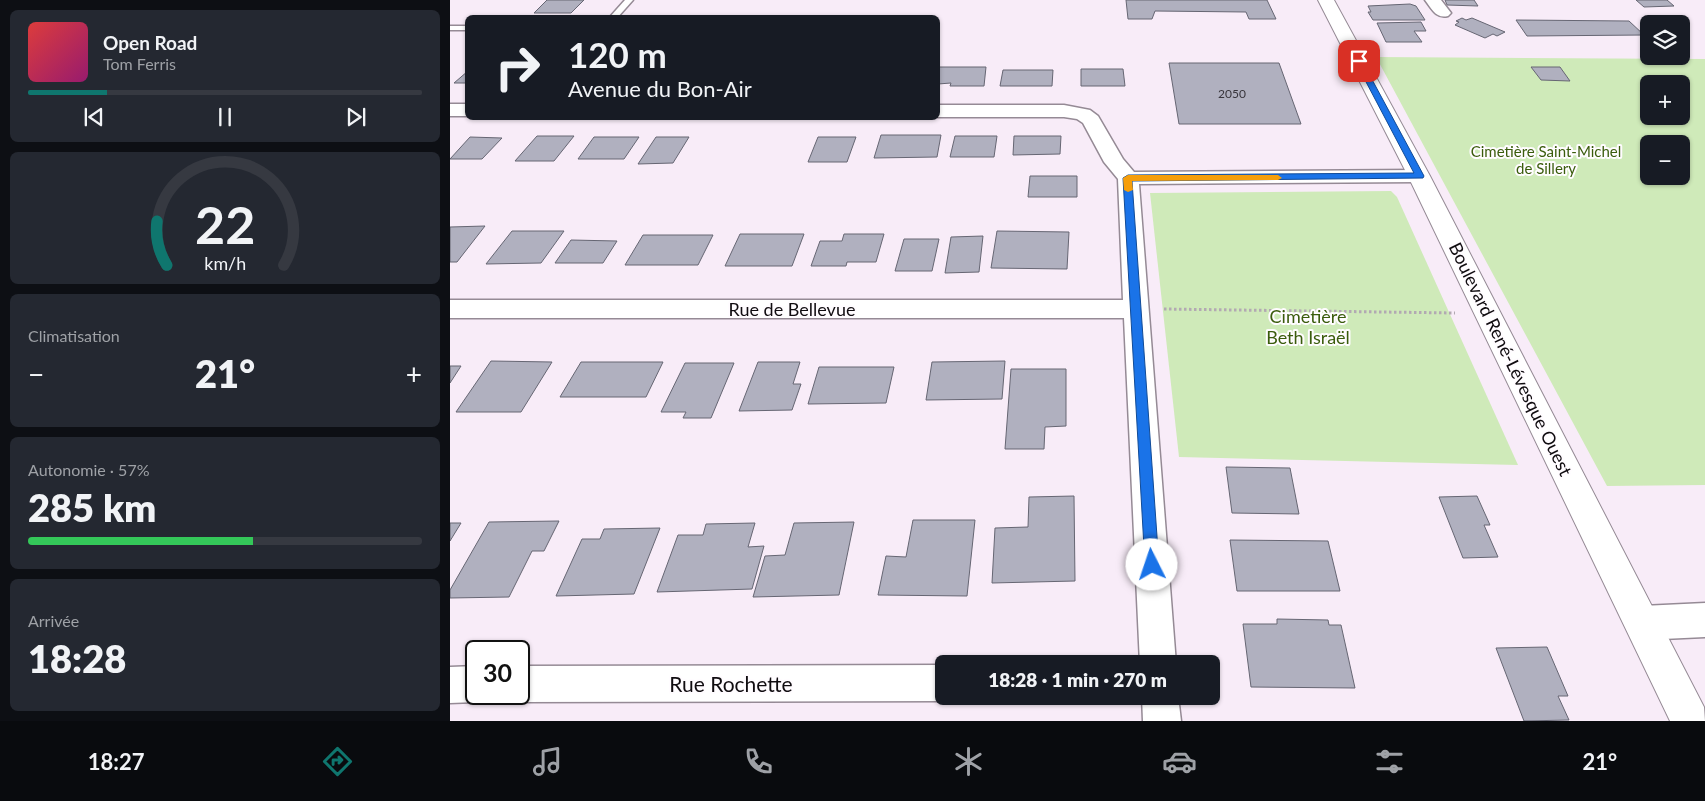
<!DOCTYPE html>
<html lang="fr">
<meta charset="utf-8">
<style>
body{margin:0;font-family:Lato,sans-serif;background:#242831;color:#f1f3f6;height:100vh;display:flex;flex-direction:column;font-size:19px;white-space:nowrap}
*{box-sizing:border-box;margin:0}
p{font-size:16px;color:#9ea1a6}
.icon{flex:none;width:28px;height:28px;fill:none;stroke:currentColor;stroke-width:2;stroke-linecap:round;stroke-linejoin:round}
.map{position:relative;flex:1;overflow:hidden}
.details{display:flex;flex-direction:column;gap:10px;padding:10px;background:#0d0f14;width:450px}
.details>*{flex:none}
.hud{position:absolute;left:15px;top:15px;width:475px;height:105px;border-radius:8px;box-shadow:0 1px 4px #0004;background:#171b24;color:#f1f3f6;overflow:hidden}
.buttons{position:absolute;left:1190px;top:15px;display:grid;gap:10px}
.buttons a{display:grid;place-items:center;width:50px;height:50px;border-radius:8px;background:#171b24;box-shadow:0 1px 4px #0004;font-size:25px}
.speed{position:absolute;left:15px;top:640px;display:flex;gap:10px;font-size:25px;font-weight:700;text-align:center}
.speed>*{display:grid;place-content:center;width:65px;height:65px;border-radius:50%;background:#171b24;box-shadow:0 1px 4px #0004;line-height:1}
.speed .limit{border:2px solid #111;border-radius:8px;background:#fff;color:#111}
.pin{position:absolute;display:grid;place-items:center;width:42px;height:42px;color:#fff;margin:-21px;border-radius:10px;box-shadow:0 2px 8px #0006}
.me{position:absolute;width:55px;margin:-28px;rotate:356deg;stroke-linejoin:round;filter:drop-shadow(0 0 4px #0008)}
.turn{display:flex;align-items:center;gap:18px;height:105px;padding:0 20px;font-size:22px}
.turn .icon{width:65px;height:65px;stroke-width:2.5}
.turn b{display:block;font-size:35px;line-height:42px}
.big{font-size:38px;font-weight:800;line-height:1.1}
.details .widget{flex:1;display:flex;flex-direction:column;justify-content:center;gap:8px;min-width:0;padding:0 18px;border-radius:8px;background:#242831}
.details .dial{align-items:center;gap:0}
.dial svg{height:130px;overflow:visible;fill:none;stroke:#363941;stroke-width:7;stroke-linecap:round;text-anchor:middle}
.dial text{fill:#f1f3f6;stroke:none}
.song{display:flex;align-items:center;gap:15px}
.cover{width:60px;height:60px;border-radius:8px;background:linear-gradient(135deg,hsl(0 70% 55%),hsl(320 70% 35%))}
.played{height:5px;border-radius:2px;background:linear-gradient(90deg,#0f766e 20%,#363941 20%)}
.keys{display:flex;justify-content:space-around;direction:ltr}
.heat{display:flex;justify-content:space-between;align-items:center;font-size:28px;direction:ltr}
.charge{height:8px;border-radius:4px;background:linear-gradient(90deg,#34c759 57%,#363941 0)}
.trip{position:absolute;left:485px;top:655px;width:285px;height:50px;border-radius:8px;background:#171b24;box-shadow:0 1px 4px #0004;font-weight:800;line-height:50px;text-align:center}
.tab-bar{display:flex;height:80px;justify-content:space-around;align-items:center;background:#090b0e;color:#9ea1a6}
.tab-bar .icon{width:35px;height:35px}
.tab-bar .current{color:#0f766e}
.tab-bar b{font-size:22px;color:#f1f3f6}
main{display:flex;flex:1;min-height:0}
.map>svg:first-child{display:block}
.green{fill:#cfeab9;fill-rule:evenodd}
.building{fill:#b0b0bf;stroke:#666673}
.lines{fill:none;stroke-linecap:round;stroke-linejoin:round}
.lane-casing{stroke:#958a95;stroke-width:3}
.street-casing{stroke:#958a95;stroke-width:3}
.secondary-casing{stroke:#958a95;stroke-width:2}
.path{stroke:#b2a9b2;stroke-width:3;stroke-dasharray:2.5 2.5;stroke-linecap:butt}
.lane{fill:#fff;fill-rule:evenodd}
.street{fill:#fff;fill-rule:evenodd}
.secondary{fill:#fff;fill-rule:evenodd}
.route{fill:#1a73e8;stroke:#114b97}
.slow{fill:#f59e0b}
.labels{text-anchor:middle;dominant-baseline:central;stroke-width:4;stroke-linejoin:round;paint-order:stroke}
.far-number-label{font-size:12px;fill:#38353c}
.far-park-label{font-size:15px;fill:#3a5c0c;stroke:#fffcff}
.street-label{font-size:18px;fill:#100c10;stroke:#fffcff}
.park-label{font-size:18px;fill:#3a5c0c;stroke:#fffcff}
.near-street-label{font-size:21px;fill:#100c10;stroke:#fffcff}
</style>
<main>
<section class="details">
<div class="widget">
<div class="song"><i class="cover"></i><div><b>Open Road</b><p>Tom Ferris</p></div></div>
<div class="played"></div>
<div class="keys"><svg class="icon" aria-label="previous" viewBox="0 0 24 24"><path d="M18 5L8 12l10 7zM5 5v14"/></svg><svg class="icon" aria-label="pause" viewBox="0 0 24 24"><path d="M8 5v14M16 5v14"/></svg><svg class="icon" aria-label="next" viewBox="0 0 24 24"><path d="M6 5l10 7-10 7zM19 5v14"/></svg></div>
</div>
<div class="widget dial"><svg viewBox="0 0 100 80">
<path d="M14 69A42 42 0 1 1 86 69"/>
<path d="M14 69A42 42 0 0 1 8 42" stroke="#0f766e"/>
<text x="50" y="56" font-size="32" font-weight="700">22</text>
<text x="50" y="72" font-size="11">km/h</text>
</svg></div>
<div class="widget"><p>Climatisation</p>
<div class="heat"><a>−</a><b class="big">21°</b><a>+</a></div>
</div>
<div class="widget"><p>Autonomie · 57%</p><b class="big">285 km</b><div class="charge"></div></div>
<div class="widget"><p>Arrivée</p><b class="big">18:28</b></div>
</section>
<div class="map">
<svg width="1255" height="721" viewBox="0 0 1255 721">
<rect width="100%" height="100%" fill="#f8ecf8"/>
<g class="green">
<path d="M926,57L1255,59V485L1157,486ZM1199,84H1231V116H1199ZM1199,144H1231V176H1199Z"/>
<polygon points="941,191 947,197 1068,465 729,457 700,193"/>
</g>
<g class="building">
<polygon points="97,0 134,0 121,13 84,13"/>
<polygon points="676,0 817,0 826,19 799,19 796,12 705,11 702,19 678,19"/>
<polygon points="995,0 1024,0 1028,6 997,5"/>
<polygon points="1186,0 1217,0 1224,6 1194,7"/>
<polygon points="960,4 966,6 975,20 923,20 918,12 921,12 918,6"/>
<polygon points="1012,18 1016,20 1022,18 1055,32 1047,36 1043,34 1035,38 1005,25 1009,22 1006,21"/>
<polygon points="1066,20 1179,21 1194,35 1077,36"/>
<polygon points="971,22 976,31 964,31 972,42 936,42 927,23"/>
<polygon points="719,63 829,63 851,124 729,124"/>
<polygon points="488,67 536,67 534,86 500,86 501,83 488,84"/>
<polygon points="1081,67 1110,67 1120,81 1091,80"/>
<polygon points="631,69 673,69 675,86 631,86"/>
<polygon points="553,70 603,70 602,86 550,86"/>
<polygon points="18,71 18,83 4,83"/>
<polygon points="431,135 491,135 487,157 424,158"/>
<polygon points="87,136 124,136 104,161 65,161"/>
<polygon points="505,136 547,136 544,157 500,157"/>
<polygon points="564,136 611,136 610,154 563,155"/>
<polygon points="20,137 52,138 32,159 0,159"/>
<polygon points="144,137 189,137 174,159 128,159"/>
<polygon points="206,137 239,137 223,163 188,164"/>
<polygon points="368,137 406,137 397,162 358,162"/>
<polygon points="580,176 627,176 627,197 578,197"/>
<polygon points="35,226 7,262 0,262 0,227"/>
<polygon points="62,231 114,231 91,263 36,264"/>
<polygon points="547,231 619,232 617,269 541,268"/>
<polygon points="290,234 354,234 342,266 275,266"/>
<polygon points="394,234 434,234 426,262 397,262 396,266 361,266 370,241 392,241"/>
<polygon points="193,235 263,235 248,265 175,265"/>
<polygon points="533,236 529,272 495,273 501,237"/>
<polygon points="454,239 489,239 482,271 445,271"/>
<polygon points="121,240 167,241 153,263 105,263"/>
<polygon points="41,361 102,362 71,412 6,412"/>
<polygon points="555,361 552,399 476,400 482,362"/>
<polygon points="131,362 213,362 196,397 110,397"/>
<polygon points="308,362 350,362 343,384 351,384 342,410 289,411"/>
<polygon points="235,363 284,363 261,418 233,418 236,412 211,412"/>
<polygon points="0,366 11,366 0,383"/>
<polygon points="369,367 444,367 436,403 358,404"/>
<polygon points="561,369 616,369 616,426 595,427 594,449 555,449"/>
<polygon points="776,467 840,468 849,514 782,513"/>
<polygon points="624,496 625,581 542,583 545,528 578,527 579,497"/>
<polygon points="1027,496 1040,525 1034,525 1048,557 1013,558 989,497"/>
<polygon points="463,520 525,520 517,596 428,595 436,556 456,557"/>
<polygon points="109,521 94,551 82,551 59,597 0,598 0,590 39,522"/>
<polygon points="404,522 389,595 303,597 315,556 335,555 344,523"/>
<polygon points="0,523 11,523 0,541"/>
<polygon points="305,523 298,547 314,546 302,589 207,592 228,535 253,535 256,524"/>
<polygon points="210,528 184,594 106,596 132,539 150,539 154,529"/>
<polygon points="780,540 878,541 890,591 787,591"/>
<polygon points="827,619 878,620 879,625 891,625 905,688 801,687 793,624 827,624"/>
<polygon points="1097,647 1118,696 1108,696 1119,720 1074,721 1046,648"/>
</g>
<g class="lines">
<g class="lane-casing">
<g id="lane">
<polygon points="175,0 183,0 167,18 159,18"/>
<rect x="0" y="26" width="18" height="4"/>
</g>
</g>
<g class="street-casing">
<g id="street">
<path d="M975,0H991L1001,13L998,16C986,19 982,9 975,0Z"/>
<rect x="0" y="104" width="18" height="12"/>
<polygon points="488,105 614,105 640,110 648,116 673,159 684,172 969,170 976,172 979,176 976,180 969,182 689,184 726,664 690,664 674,318 0,318 0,300 673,300 668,179 654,162 633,123 627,119 614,117 488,117"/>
<polygon points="1255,603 1255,637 1192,640 1180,635 1175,623 1180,611 1192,606"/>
<polygon points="494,665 494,696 506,696 494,701 69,702 56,697 55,694 69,694 69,666"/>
<polygon points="26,666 26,694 40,694 39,697 26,702 0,703 0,667"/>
<polygon points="692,696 728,696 731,721 693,721"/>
</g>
</g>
<g class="secondary-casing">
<polygon id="secondary" points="868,0 884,0 980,176 1254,707 1255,721 1220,721 958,176"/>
</g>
<polyline class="path" points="714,309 1005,313"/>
<use href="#lane" class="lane"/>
<use href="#street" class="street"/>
<use href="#secondary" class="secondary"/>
</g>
<polygon class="route" points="909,59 912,61 974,176 973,178 682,181 709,565 707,570 702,572 697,570 695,565 673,178 678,175 964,173 905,61"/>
<polygon class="slow" points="678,175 828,175 832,178 828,180 682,181 683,190 678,192 674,190 673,178"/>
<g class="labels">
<g class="far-number-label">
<text x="782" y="93">2050</text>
</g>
<g class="far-park-label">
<text x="1096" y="151">Cimetière Saint-Michel<tspan x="1096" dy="17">de Sillery</tspan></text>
</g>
<g class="street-label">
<text x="342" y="309">Rue de Bellevue</text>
<text transform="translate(1061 359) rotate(64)">Boulevard René-Lévesque Ouest</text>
</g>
<g class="park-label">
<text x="858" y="316">Cimetière<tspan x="858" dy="21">Beth Israël</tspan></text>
</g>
<g class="near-street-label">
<text x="281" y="683">Rue Rochette</text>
</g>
</g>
</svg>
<div class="buttons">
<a><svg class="icon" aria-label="layers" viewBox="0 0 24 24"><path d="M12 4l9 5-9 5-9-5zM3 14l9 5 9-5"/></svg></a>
<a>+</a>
<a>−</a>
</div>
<div class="speed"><div class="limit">30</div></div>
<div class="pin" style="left:909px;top:61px;background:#d93025"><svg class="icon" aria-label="arrive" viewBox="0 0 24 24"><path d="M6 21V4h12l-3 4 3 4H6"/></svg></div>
<svg class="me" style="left:702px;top:565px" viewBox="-20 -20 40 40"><circle r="19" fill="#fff"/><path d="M0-13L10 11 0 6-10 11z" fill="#1a73e8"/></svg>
<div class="trip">18:28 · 1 min · 270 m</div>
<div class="hud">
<div class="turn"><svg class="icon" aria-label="right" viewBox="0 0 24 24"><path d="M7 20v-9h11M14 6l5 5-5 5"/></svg><div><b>120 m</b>Avenue du Bon-Air</div></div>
</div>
</div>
</main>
<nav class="tab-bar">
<b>18:27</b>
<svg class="icon current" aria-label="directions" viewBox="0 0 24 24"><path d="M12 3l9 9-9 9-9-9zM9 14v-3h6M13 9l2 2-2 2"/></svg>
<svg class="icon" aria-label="music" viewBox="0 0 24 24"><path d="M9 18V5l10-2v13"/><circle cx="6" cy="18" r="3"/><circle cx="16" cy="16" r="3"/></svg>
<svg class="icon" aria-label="phone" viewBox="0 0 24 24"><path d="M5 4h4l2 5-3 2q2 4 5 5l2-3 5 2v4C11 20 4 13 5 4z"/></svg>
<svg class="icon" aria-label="climate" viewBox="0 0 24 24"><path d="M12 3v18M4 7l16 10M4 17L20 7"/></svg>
<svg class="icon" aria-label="car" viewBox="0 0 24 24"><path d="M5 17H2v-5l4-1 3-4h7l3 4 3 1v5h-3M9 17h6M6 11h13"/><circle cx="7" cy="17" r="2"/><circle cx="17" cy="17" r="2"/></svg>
<svg class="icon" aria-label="filters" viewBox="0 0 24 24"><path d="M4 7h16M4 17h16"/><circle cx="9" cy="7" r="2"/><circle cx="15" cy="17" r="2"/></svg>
<b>21°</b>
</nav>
